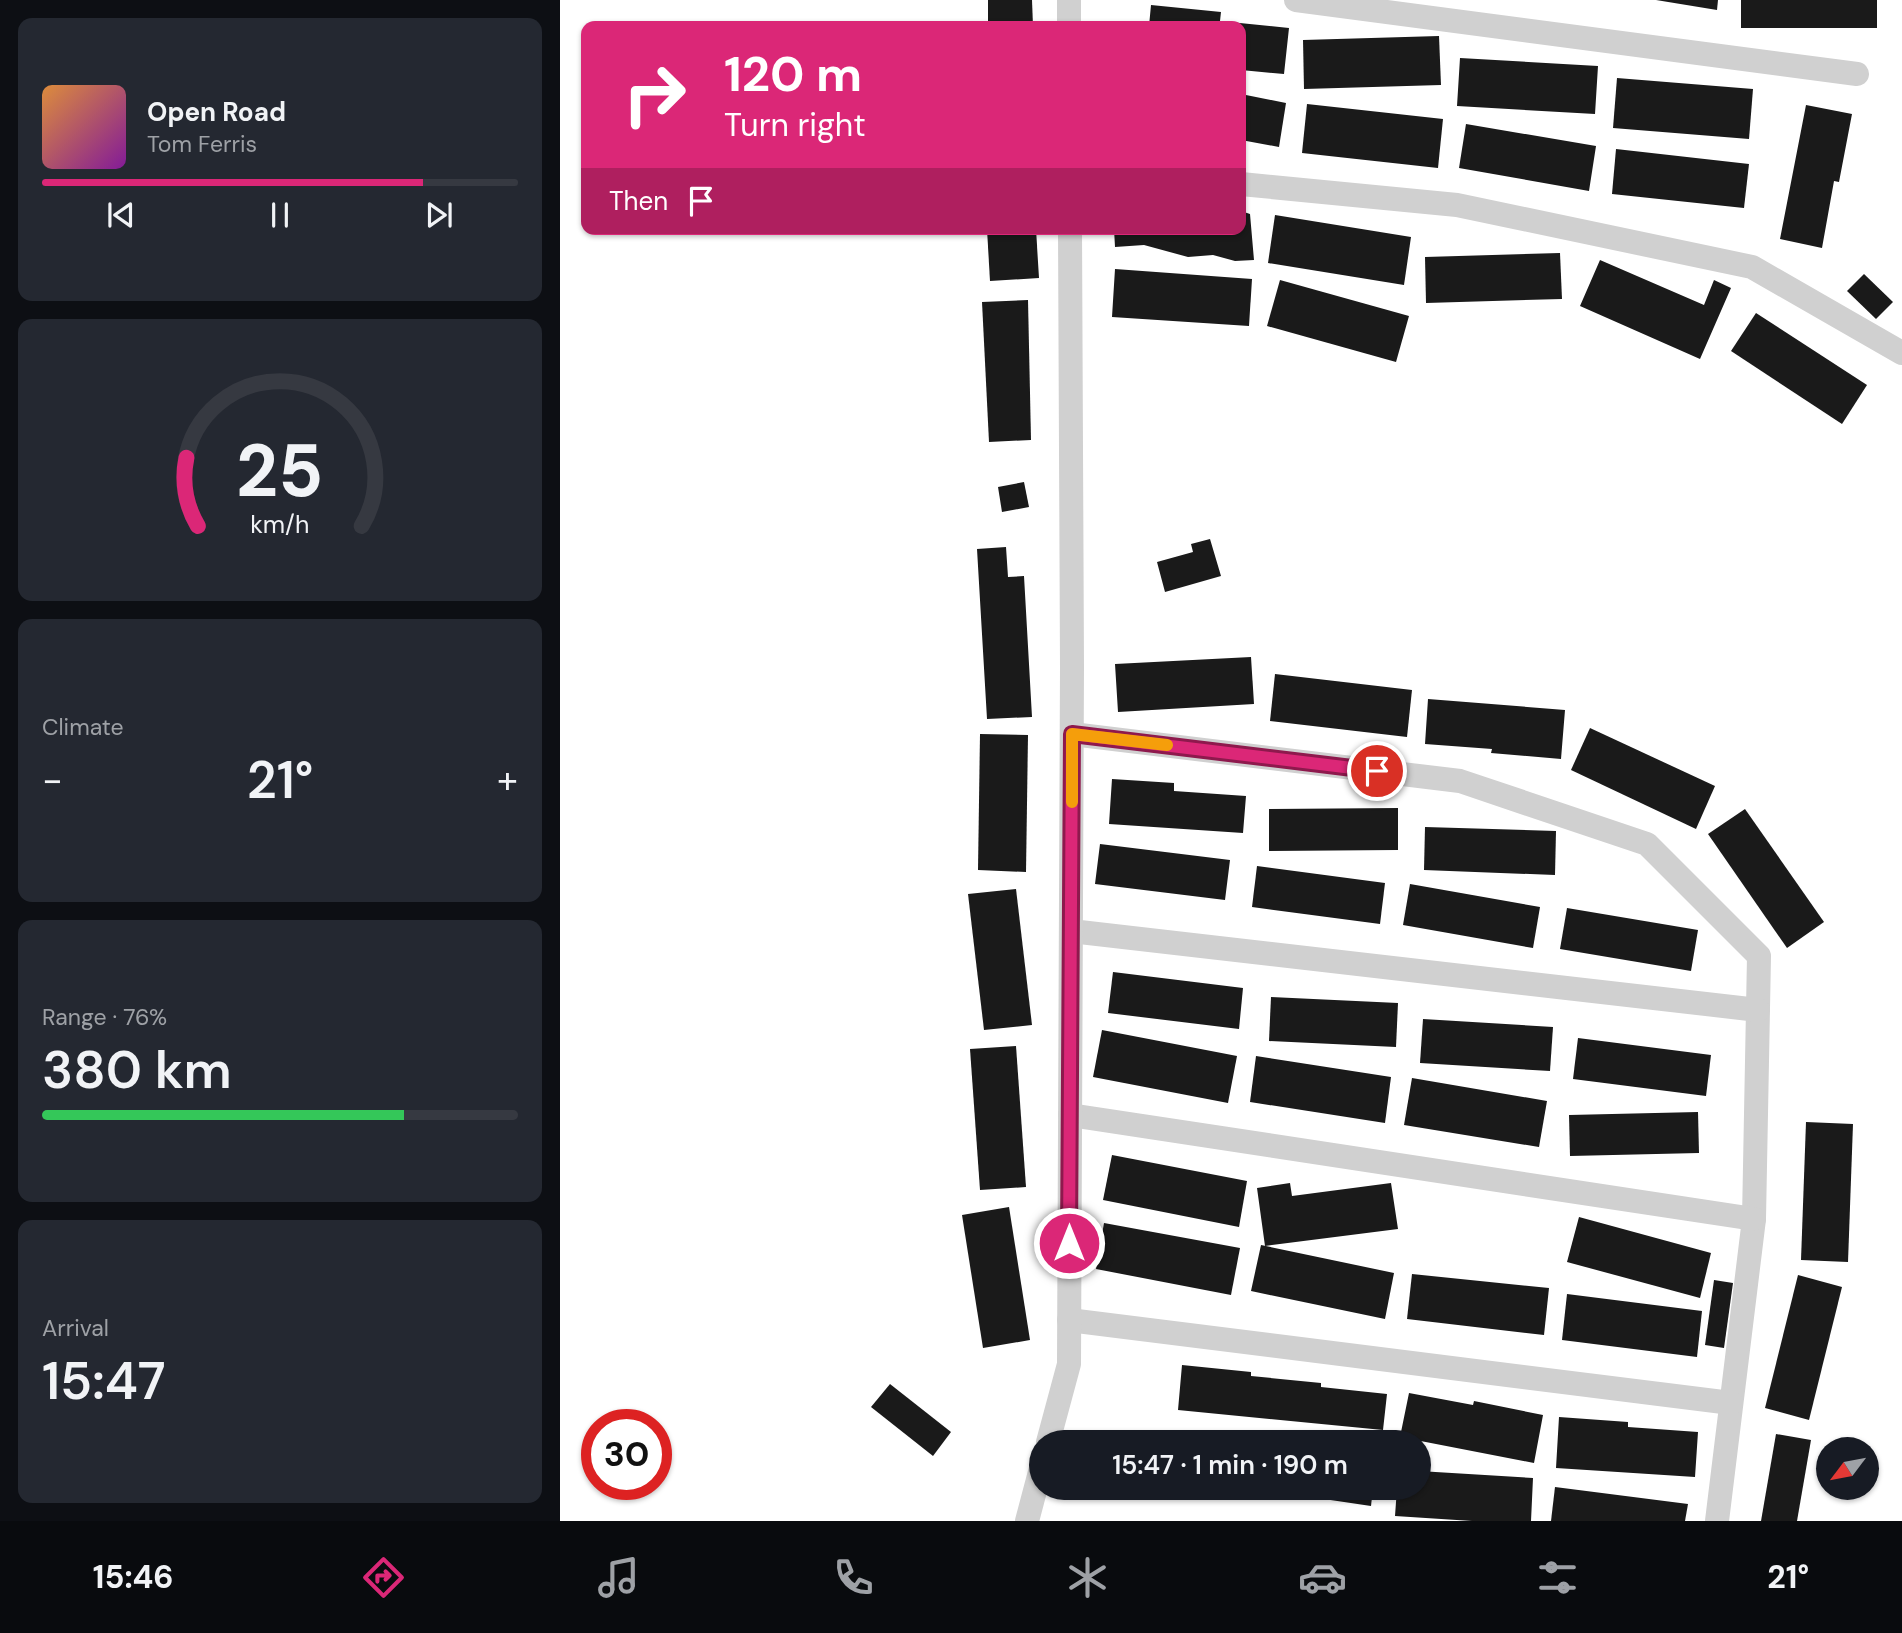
<!DOCTYPE html>
<meta charset="utf-8">
<style>
body{margin:0;font-family:"DM Sans",sans-serif;background:#242831;color:#f1f3f6;height:100vh;display:flex;flex-direction:column;font-size:26px;white-space:nowrap}
*{box-sizing:border-box;margin:0}
p{font-size:23px;color:#9ea1a6}
.icon{flex:none;width:38px;height:38px;fill:none;stroke:currentColor;stroke-width:2;stroke-linecap:round;stroke-linejoin:round}
.map{position:relative;flex:1;overflow:hidden}
.side{display:flex;flex-direction:column;gap:18px;padding:18px;background:#0d0f14;width:560px}
.side>*{flex:none}
.top-card{position:absolute;left:21px;top:21px;width:665px;height:214px;border-radius:14px;box-shadow:0 2px 5px #0004;background:#db2777;color:#fff;overflow:hidden}
.needle{width:46px;rotate:238deg}
.controls{position:absolute;left:1256px;top:1437px;display:grid;gap:14px}
.controls a{display:grid;place-items:center;width:63px;height:63px;border-radius:50%;background:#171b24;box-shadow:0 2px 5px #0004;font-size:35px}
.speed{position:absolute;left:21px;top:1409px;display:flex;gap:14px;font-size:35px;font-weight:700;text-align:center}
.speed>*{display:grid;place-content:center;width:91px;height:91px;border-radius:50%;background:#171b24;box-shadow:0 2px 5px #0004;line-height:1}
.speed .limit{border:10px solid #d22;background:#fff;color:#111}
.pin{position:absolute;display:grid;place-items:center;width:60px;height:60px;color:#fff;margin:-30px;border:4px solid #fff;border-radius:50%;box-shadow:0 2px 7px #0007}
.me{position:absolute;width:77px;margin:-38px;rotate:0deg;stroke-linejoin:round;filter:drop-shadow(0 0 5px #0008)}
.turn{display:flex;align-items:center;gap:24px;height:147px;padding:0 28px;font-size:32px}
.turn .icon{width:91px;height:91px;stroke-width:2.5}
.turn b{display:block;font-size:49px;line-height:60px}
.then{display:flex;align-items:center;height:66px;padding:0 28px;background:#0003;gap:14px;font-size:26px}
.big{font-size:52px;font-weight:600;line-height:1.1}
.side .widget{flex:1;display:flex;flex-direction:column;justify-content:center;gap:10px;min-width:0;padding:0 24px;border-radius:14px;background:#242831}
.side .dial{align-items:center;gap:0}
.dial svg{height:182px;overflow:visible;fill:none;stroke:#363941;stroke-width:7;stroke-linecap:round;text-anchor:middle}
.dial text{fill:#f1f3f6;stroke:none}
.song{display:flex;align-items:center;gap:21px}
.cover{width:84px;height:84px;border-radius:10px;background:linear-gradient(135deg,hsl(30 70% 55%),hsl(290 70% 35%))}
.played{height:7px;border-radius:4px;background:linear-gradient(90deg,#db2777 80%,#363941 80%)}
.keys{display:flex;justify-content:space-around;direction:ltr}
.heat{display:flex;justify-content:space-between;align-items:center;font-size:38px;direction:ltr}
.charge{height:10px;border-radius:5px;background:linear-gradient(90deg,#34c759 76%,#363941 0)}
.trip{position:absolute;left:469px;top:1430px;width:402px;height:70px;border-radius:35px;background:#171b24;box-shadow:0 2px 5px #0004;font-weight:600;line-height:70px;text-align:center}
.dock{display:flex;height:112px;justify-content:space-around;align-items:center;background:#090b0e;color:#9ea1a6}
.dock .icon{width:49px;height:49px}
.dock .on{color:#db2777}
.dock b{font-size:32px;color:#f1f3f6}
main{display:flex;flex:1;min-height:0}
.map>svg:first-child{display:block}
.building{fill:#1a1a1a}
.lines{fill:none;stroke-linecap:round;stroke-linejoin:round}
.minor{stroke:#d0d0d0;stroke-width:24}
.route-casing{stroke:#8e194d;stroke-width:18}
.route{stroke:#db2777;stroke-width:12}
.slow{stroke:#f59e0b;stroke-width:12}
</style>
<main>
<section class="side">
<div class="widget">
<div class="song"><i class="cover"></i><div><b>Open Road</b><p>Tom Ferris</p></div></div>
<div class="played"></div>
<div class="keys"><svg class="icon" aria-label="previous" viewBox="0 0 24 24"><path d="M18 5L8 12l10 7zM5 5v14"/></svg><svg class="icon" aria-label="pause" viewBox="0 0 24 24"><path d="M8 5v14M16 5v14"/></svg><svg class="icon" aria-label="next" viewBox="0 0 24 24"><path d="M6 5l10 7-10 7zM19 5v14"/></svg></div>
</div>
<div class="widget dial"><svg viewBox="0 0 100 80">
<path d="M14 69A42 42 0 1 1 86 69"/>
<path d="M14 69A42 42 0 0 1 9 39" stroke="#db2777"/>
<text x="50" y="56" font-size="32" font-weight="700">25</text>
<text x="50" y="72" font-size="11">km/h</text>
</svg></div>
<div class="widget"><p>Climate</p>
<div class="heat"><a>−</a><b class="big">21°</b><a>+</a></div>
</div>
<div class="widget"><p>Range · 76%</p><b class="big">380 km</b><div class="charge"></div></div>
<div class="widget"><p>Arrival</p><b class="big">15:47</b></div>
</section>
<div class="map">
<svg width="1342" height="1521" viewBox="0 0 1342 1521">
<rect width="100%" height="100%" fill="#fff"/>
<g class="building">
<polygon points="428,0 472,0 473,26 428,26"/>
<polygon points="1096,0 1158,0 1157,10"/>
<rect x="1181" y="0" width="136" height="28"/>
<polygon points="591,5 661,12 660,21 729,28 724,74 681,70 681,26 589,26"/>
<polygon points="879,36 881,85 744,89 743,40"/>
<polygon points="900,58 1038,66 1035,114 897,106"/>
<polygon points="1057,78 1193,89 1189,139 1053,128"/>
<polygon points="681,94 726,103 719,147 681,140"/>
<polygon points="747,104 883,119 878,168 742,153"/>
<polygon points="1246,105 1292,114 1279,182 1274,181 1262,248 1220,239"/>
<polygon points="906,124 1036,146 1029,191 899,168"/>
<polygon points="1056,149 1189,164 1184,208 1052,194"/>
<polygon points="681,211 690,214 694,260 675,261 653,255 628,257 584,245 555,247 554,229 681,229"/>
<polygon points="715,215 851,237 844,285 708,263"/>
<polygon points="427,229 476,229 479,278 430,281"/>
<polygon points="1000,253 1002,299 866,303 865,257"/>
<polygon points="1040,260 1144,305 1154,280 1171,288 1140,359 1020,306"/>
<polygon points="555,269 692,279 689,326 552,317"/>
<polygon points="1304,274 1333,302 1316,319 1287,291"/>
<polygon points="720,280 849,316 836,362 707,326"/>
<polygon points="468,300 471,440 429,442 422,302"/>
<polygon points="1196,313 1307,385 1282,424 1171,351"/>
<polygon points="464,482 469,507 442,512 438,487"/>
<polygon points="650,539 661,576 605,592 597,562 633,552 631,544"/>
<polygon points="446,547 448,577 464,576 472,717 427,719 417,549"/>
<polygon points="691,657 694,704 558,712 555,664"/>
<polygon points="715,674 852,690 847,737 710,721"/>
<polygon points="868,699 1005,710 1001,759 931,753 932,749 865,744"/>
<polygon points="1030,728 1155,786 1136,829 1011,770"/>
<polygon points="420,734 468,735 466,872 418,870"/>
<polygon points="552,779 614,783 614,791 686,796 683,833 549,824"/>
<polygon points="838,808 838,850 709,851 709,809"/>
<polygon points="1185,809 1264,922 1227,948 1148,834"/>
<polygon points="865,827 996,831 995,875 864,870"/>
<polygon points="540,844 670,860 665,900 535,884"/>
<polygon points="697,866 825,883 820,924 692,907"/>
<polygon points="850,884 980,907 973,948 843,925"/>
<polygon points="456,889 472,1025 424,1030 408,894"/>
<polygon points="1007,908 1138,930 1131,971 1000,949"/>
<polygon points="553,972 683,988 679,1029 548,1013"/>
<polygon points="711,997 838,1003 836,1047 709,1041"/>
<polygon points="863,1019 993,1027 990,1071 860,1063"/>
<polygon points="542,1030 677,1056 668,1103 533,1077"/>
<polygon points="1018,1038 1151,1055 1146,1096 1013,1079"/>
<polygon points="456,1046 466,1187 420,1190 410,1049"/>
<polygon points="696,1056 831,1077 825,1123 690,1102"/>
<polygon points="852,1078 987,1101 979,1147 844,1125"/>
<polygon points="1138,1112 1139,1153 1010,1156 1009,1115"/>
<polygon points="1246,1122 1293,1124 1288,1262 1241,1260"/>
<polygon points="552,1155 687,1181 679,1227 543,1200"/>
<polygon points="730,1183 732,1196 831,1183 838,1229 705,1246 697,1188"/>
<polygon points="449,1207 470,1340 423,1348 402,1215"/>
<polygon points="1019,1217 1151,1253 1140,1298 1007,1262"/>
<polygon points="544,1223 680,1248 671,1295 536,1269"/>
<polygon points="701,1245 834,1273 825,1319 691,1291"/>
<polygon points="852,1274 989,1288 984,1335 847,1319"/>
<polygon points="1238,1275 1282,1287 1249,1420 1205,1408"/>
<polygon points="1154,1280 1173,1283 1164,1348 1145,1345"/>
<polygon points="1007,1294 1142,1311 1137,1357 1002,1340"/>
<polygon points="622,1365 691,1372 691,1376 761,1383 761,1387 827,1394 823,1430 618,1410"/>
<polygon points="330,1384 391,1432 373,1456 311,1407"/>
<polygon points="849,1393 913,1405 914,1401 983,1415 974,1463 840,1437"/>
<polygon points="999,1417 1068,1422 1068,1427 1138,1432 1135,1477 996,1468"/>
<polygon points="1216,1434 1251,1440 1237,1521 1201,1521"/>
<polygon points="859,1471 973,1478 971,1521 912,1521 835,1516 837,1488 859,1488"/>
<polygon points="995,1487 1128,1504 1125,1521 991,1521"/>
<polygon points="689,1488 813,1488 811,1506"/>
</g>
<g class="lines">
<g class="minor">
<polyline points="509,0 509,26"/>
<polyline points="736,0 1297,74"/>
<polyline points="681,184 897,205 1192,267 1342,353"/>
<polyline points="512,734 900,781 1087,844 1199,956 1194,1219 1157,1521"/>
<polyline points="511,931 1198,1010"/>
<polyline points="510,1115 1194,1219"/>
<polyline points="509,1320 1171,1403"/>
<polyline points="488,1442 509,1364 512,667 510,229"/>
<polyline points="467,1521 481,1468"/>
</g>
</g>
<g class="lines">
<g class="route-casing">
<polyline id="route" points="509,1243 512,734 817,771"/>
</g>
<use href="#route" class="route"/>
<polyline class="slow" points="512,802 512,734 607,745"/>
</g>
</svg>
<div class="controls">
<a><svg class="needle" viewBox="-14 -14 28 28"><path d="M0-13l5 13h-10z" fill="#e53935"/><path d="M0 13l5-13h-10z" fill="#9ea1a6"/></svg></a>
</div>
<div class="speed"><div class="limit">30</div></div>
<div class="pin" style="left:817px;top:771px;background:#d93025"><svg class="icon" aria-label="arrive" viewBox="0 0 24 24"><path d="M6 21V4h12l-3 4 3 4H6"/></svg></div>
<svg class="me" style="left:509px;top:1243px" viewBox="-20 -20 40 40"><circle r="17" fill="#db2777" stroke="#fff" stroke-width="3"/><path d="M0-11L8 9 0 5-8 9z" fill="#fff"/></svg>
<div class="trip">15:47 · 1 min · 190 m</div>
<div class="top-card">
<div class="turn"><svg class="icon" aria-label="right" viewBox="0 0 24 24"><path d="M7 20v-9h11M14 6l5 5-5 5"/></svg><div><b>120 m</b>Turn right</div></div>
<div class="then">Then<svg class="icon" aria-label="arrive" viewBox="0 0 24 24"><path d="M6 21V4h12l-3 4 3 4H6"/></svg></div>
</div>
</div>
</main>
<nav class="dock">
<b>15:46</b>
<svg class="icon on" aria-label="directions" viewBox="0 0 24 24"><path d="M12 3l9 9-9 9-9-9zM9 14v-3h6M13 9l2 2-2 2"/></svg>
<svg class="icon" aria-label="music" viewBox="0 0 24 24"><path d="M9 18V5l10-2v13"/><circle cx="6" cy="18" r="3"/><circle cx="16" cy="16" r="3"/></svg>
<svg class="icon" aria-label="phone" viewBox="0 0 24 24"><path d="M5 4h4l2 5-3 2q2 4 5 5l2-3 5 2v4C11 20 4 13 5 4z"/></svg>
<svg class="icon" aria-label="climate" viewBox="0 0 24 24"><path d="M12 3v18M4 7l16 10M4 17L20 7"/></svg>
<svg class="icon" aria-label="car" viewBox="0 0 24 24"><path d="M5 17H2v-5l4-1 3-4h7l3 4 3 1v5h-3M9 17h6M6 11h13"/><circle cx="7" cy="17" r="2"/><circle cx="17" cy="17" r="2"/></svg>
<svg class="icon" aria-label="filters" viewBox="0 0 24 24"><path d="M4 7h16M4 17h16"/><circle cx="9" cy="7" r="2"/><circle cx="15" cy="17" r="2"/></svg>
<b>21°</b>
</nav>
